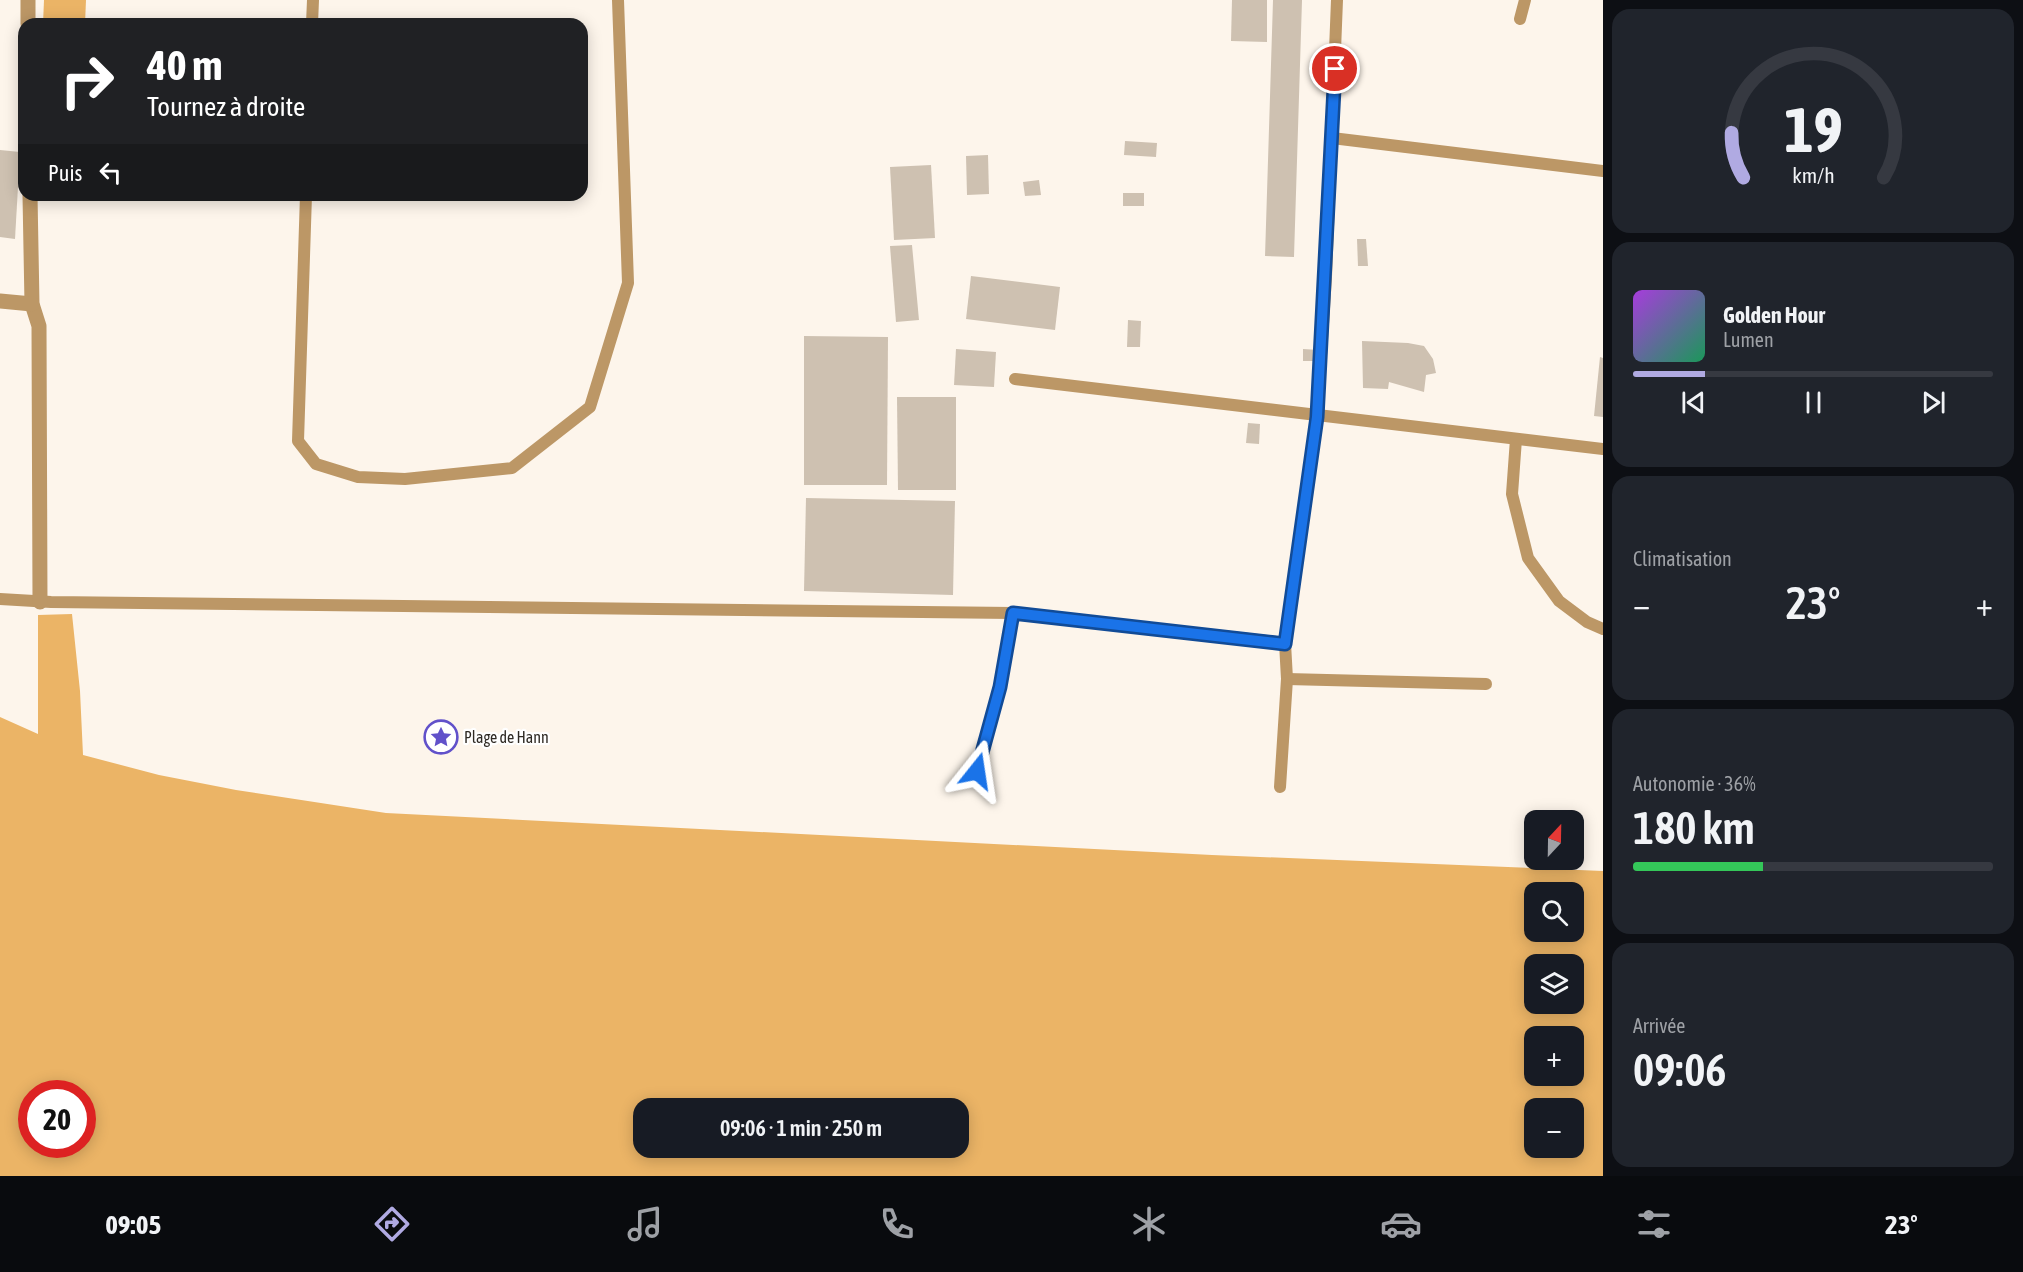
<!DOCTYPE html>
<html lang="fr">
<meta charset="utf-8">
<style>
body{margin:0;font-family:"Asap Condensed",sans-serif;background:#20242c;color:#f1f3f6;height:100vh;display:flex;flex-direction:column;font-size:22px;white-space:nowrap}
*{box-sizing:border-box;margin:0}
p{font-size:20px;color:#9ea1a6}
.icon{flex:none;width:33px;height:33px;fill:none;stroke:currentColor;stroke-width:2;stroke-linecap:round;stroke-linejoin:round}
.map{position:relative;flex:1;overflow:hidden}
.sheet{display:flex;flex-direction:column;gap:9px;padding:9px;background:#0d0f14;width:420px}
.sheet>*{flex:none}
.guide{position:absolute;left:18px;top:18px;width:570px;height:183px;border-radius:18px;box-shadow:0 3px 15px #0003;background:#202124;color:#fff;overflow:hidden}
.needle{width:39px;rotate:22deg}
.tools{position:absolute;left:1524px;top:810px;display:grid;gap:12px}
.tools a{display:grid;place-items:center;width:60px;height:60px;border-radius:12px;background:#171b24;box-shadow:0 3px 15px #0003;font-size:30px}
.speed{position:absolute;left:18px;top:1080px;display:flex;gap:12px;font-size:30px;font-weight:700;text-align:center}
.speed>*{display:grid;place-content:center;width:78px;height:78px;border-radius:50%;background:#171b24;box-shadow:0 3px 15px #0003;line-height:1}
.speed .limit{border:9px solid #d22;background:#fff;color:#111}
.pin{position:absolute;display:grid;place-items:center;width:51px;height:51px;color:#fff;margin:-26px;border:3px solid #fff;border-radius:50%;box-shadow:0 2px 6px #0007}
.me{position:absolute;width:66px;margin:-33px;rotate:15deg;stroke-linejoin:round;filter:drop-shadow(0 0 4px #0008)}
.turn{display:flex;align-items:center;gap:21px;height:126px;padding:0 30px;font-size:27px}
.turn .icon{width:78px;height:78px;stroke-width:2.5}
.turn b{display:block;font-size:42px;line-height:51px}
.then{display:flex;align-items:center;height:57px;padding:0 30px;background:#0003;gap:12px;font-size:22px}
.big{font-size:45px;font-weight:600;line-height:1.1}
.sheet .tile{flex:1;display:flex;flex-direction:column;justify-content:center;gap:9px;min-width:0;padding:0 21px;border-radius:18px;background:#20242c}
.sheet .dial{align-items:center;gap:0}
.dial svg{height:156px;overflow:visible;fill:none;stroke:#363941;stroke-width:7;stroke-linecap:round;text-anchor:middle}
.dial text{fill:#f1f3f6;stroke:none}
.song{display:flex;align-items:center;gap:18px}
.cover{width:72px;height:72px;border-radius:9px;background:linear-gradient(135deg,hsl(280 70% 55%),hsl(150 70% 35%))}
.played{height:6px;border-radius:3px;background:linear-gradient(90deg,#b0aae2 20%,#363941 20%)}
.keys{display:flex;justify-content:space-around;direction:ltr}
.heat{display:flex;justify-content:space-between;align-items:center;font-size:33px;direction:ltr}
.charge{height:9px;border-radius:4px;background:linear-gradient(90deg,#34c759 36%,#363941 0)}
.trip{position:absolute;left:633px;top:1098px;width:336px;height:60px;border-radius:18px;background:#171b24;box-shadow:0 3px 15px #0003;font-weight:600;line-height:60px;text-align:center}
.dock{display:flex;height:96px;justify-content:space-around;align-items:center;background:#090b0e;color:#9ea1a6}
.dock .icon{width:42px;height:42px}
.dock .selected{color:#b0aae2}
.dock b{font-size:27px;color:#f1f3f6}
main{display:flex;flex:1;min-height:0}
.map>svg:first-child{display:block}
.water{fill:#ebb466;fill-rule:evenodd}
.building{fill:#cec1b1}
.lines{fill:none;stroke-linecap:round;stroke-linejoin:round}
.service{stroke:#bc9766;stroke-width:12}
.minor{stroke:#bc9766;stroke-width:15}
.route-casing{stroke:#114b97;stroke-width:15}
.route{stroke:#1a73e8;stroke-width:10}
.labels{text-anchor:middle;dominant-baseline:central;stroke-width:4.5;stroke-linejoin:round;paint-order:stroke}
.poi-label{font-size:16px;fill:#2f2a24;stroke:#fff;text-anchor:start}
</style>
<main>
<div class="map">
<svg width="1603" height="1176" viewBox="0 0 1603 1176">
<rect width="100%" height="100%" fill="#fdf5eb"/>
<g class="water">
<polygon points="44,0 86,0 85,24 43,24"/>
<path d="M72,614L80,691L83,755L159,775L236,790L386,813L1212,855L1603,871V1176H0V717L38,734V615ZM1534,892H1574V932H1534ZM1534,964H1574V1004H1534ZM1534,1036H1574V1076H1534ZM32,1094H82V1144H32ZM644,1108H958V1148H644ZM1534,1108H1574V1148H1534Z"/>
</g>
<g class="building">
<polygon points="1232,0 1267,0 1267,42 1231,41"/>
<polygon points="1273,0 1302,0 1294,257 1265,256"/>
<polygon points="1125,141 1157,143 1156,157 1124,155"/>
<polygon points="0,150 20,152 15,239 0,237"/>
<polygon points="988,155 989,194 967,195 966,156"/>
<polygon points="931,165 935,238 894,240 890,167"/>
<polygon points="1039,180 1041,195 1025,196 1023,182"/>
<rect x="1123" y="193" width="21" height="13"/>
<polygon points="1357,239 1366,239 1368,266 1358,266"/>
<polygon points="912,245 919,320 896,322 890,246"/>
<polygon points="971,276 1060,287 1055,330 966,319"/>
<polygon points="1128,320 1141,321 1140,347 1127,347"/>
<polygon points="804,336 888,337 887,485 804,485"/>
<polygon points="1362,341 1408,343 1424,346 1433,359 1436,373 1426,375 1424,392 1389,382 1388,389 1363,388"/>
<polygon points="956,349 996,352 994,387 954,385"/>
<polygon points="1303,349 1319,350 1318,361 1303,361"/>
<polygon points="1600,357 1603,358 1603,417 1594,416"/>
<polygon points="897,397 956,397 956,490 898,490"/>
<polygon points="1248,423 1260,424 1259,444 1246,443"/>
<polygon points="806,498 955,501 953,595 804,591"/>
</g>
<g class="lines">
<g class="service">
<polyline points="1520,19 1525,0"/>
<polyline points="312,24 313,0"/>
<polyline points="1332,138 1603,171"/>
<polyline points="306,195 298,441 316,464 358,477 405,479 512,468 590,407 628,283 618,0"/>
<polyline points="1015,379 1603,449"/>
<polyline points="1516,439 1512,494 1528,558 1559,601 1587,622 1603,629"/>
<polyline points="0,599 51,602 1013,613 1285,643 1317,417 1326,277 1337,0"/>
<polyline points="1287,679 1486,684"/>
<polyline points="977,771 1000,687 1013,613"/>
<polyline points="1280,787 1287,679 1285,643"/>
</g>
<g class="minor">
<polyline points="28,0 28,24"/>
<polyline points="30,195 32,304 39,326 40,602"/>
<polyline points="0,301 32,304"/>
</g>
</g>
<g class="lines">
<g class="route-casing">
<polyline id="route" points="977,771 1000,687 1013,613 1285,644 1317,417 1335,69"/>
</g>
<use href="#route" class="route"/>
</g>
<defs>
<g id="sight-ring" transform="scale(1.725)"><circle r="9.5" fill="#fff" stroke="#6151ca" stroke-width="1.5"/><path d="M0-6L1.8-2.2L6-1.7L2.9 1.2L3.7 5.4L0 3.3L-3.7 5.4L-2.9 1.2L-6-1.7L-1.8-2.2Z" fill="#6151ca"/></g>
</defs>
<g fill-rule="evenodd">
<use href="#sight-ring" x="441" y="737"/>
</g>
<g class="labels">
<g class="poi-label">
<text x="464" y="737">Plage de Hann</text>
</g>
</g>
</svg>
<div class="tools">
<a><svg class="needle" viewBox="-14 -14 28 28"><path d="M0-13l5 13h-10z" fill="#e53935"/><path d="M0 13l5-13h-10z" fill="#9ea1a6"/></svg></a>
<a><svg class="icon" aria-label="search" viewBox="0 0 24 24"><circle cx="10" cy="10" r="6"/><path d="M15 15l6 6"/></svg></a>
<a><svg class="icon" aria-label="layers" viewBox="0 0 24 24"><path d="M12 4l9 5-9 5-9-5zM3 14l9 5 9-5"/></svg></a>
<a>+</a>
<a>−</a>
</div>
<div class="speed"><div class="limit">20</div></div>
<div class="pin" style="left:1335px;top:69px;background:#d93025"><svg class="icon" aria-label="arrive" viewBox="0 0 24 24"><path d="M6 21V4h12l-3 4 3 4H6"/></svg></div>
<svg class="me" style="left:977px;top:771px" viewBox="-20 -20 40 40"><path d="M0-17L14 15 0 8-14 15z" fill="#1a73e8" stroke="#fff" stroke-width="4"/></svg>
<div class="trip">09:06 · 1 min · 250 m</div>
<div class="guide">
<div class="turn"><svg class="icon" aria-label="right" viewBox="0 0 24 24"><path d="M7 20v-9h11M14 6l5 5-5 5"/></svg><div><b>40 m</b>Tournez à droite</div></div>
<div class="then">Puis<svg class="icon" aria-label="left" viewBox="0 0 24 24"><path d="M17 20v-9H6M10 6l-5 5 5 5"/></svg></div>
</div>
</div>
<section class="sheet">
<div class="tile dial"><svg viewBox="0 0 100 80">
<path d="M14 69A42 42 0 1 1 86 69"/>
<path d="M14 69A42 42 0 0 1 8 46" stroke="#b0aae2"/>
<text x="50" y="56" font-size="32" font-weight="700">19</text>
<text x="50" y="72" font-size="11">km/h</text>
</svg></div>
<div class="tile">
<div class="song"><i class="cover"></i><div><b>Golden Hour</b><p>Lumen</p></div></div>
<div class="played"></div>
<div class="keys"><svg class="icon" aria-label="previous" viewBox="0 0 24 24"><path d="M18 5L8 12l10 7zM5 5v14"/></svg><svg class="icon" aria-label="pause" viewBox="0 0 24 24"><path d="M8 5v14M16 5v14"/></svg><svg class="icon" aria-label="next" viewBox="0 0 24 24"><path d="M6 5l10 7-10 7zM19 5v14"/></svg></div>
</div>
<div class="tile"><p>Climatisation</p>
<div class="heat"><a>−</a><b class="big">23°</b><a>+</a></div>
</div>
<div class="tile"><p>Autonomie · 36%</p><b class="big">180 km</b><div class="charge"></div></div>
<div class="tile"><p>Arrivée</p><b class="big">09:06</b></div>
</section>
</main>
<nav class="dock">
<b>09:05</b>
<svg class="icon selected" aria-label="directions" viewBox="0 0 24 24"><path d="M12 3l9 9-9 9-9-9zM9 14v-3h6M13 9l2 2-2 2"/></svg>
<svg class="icon" aria-label="music" viewBox="0 0 24 24"><path d="M9 18V5l10-2v13"/><circle cx="6" cy="18" r="3"/><circle cx="16" cy="16" r="3"/></svg>
<svg class="icon" aria-label="phone" viewBox="0 0 24 24"><path d="M5 4h4l2 5-3 2q2 4 5 5l2-3 5 2v4C11 20 4 13 5 4z"/></svg>
<svg class="icon" aria-label="climate" viewBox="0 0 24 24"><path d="M12 3v18M4 7l16 10M4 17L20 7"/></svg>
<svg class="icon" aria-label="car" viewBox="0 0 24 24"><path d="M5 17H2v-5l4-1 3-4h7l3 4 3 1v5h-3M9 17h6M6 11h13"/><circle cx="7" cy="17" r="2"/><circle cx="17" cy="17" r="2"/></svg>
<svg class="icon" aria-label="filters" viewBox="0 0 24 24"><path d="M4 7h16M4 17h16"/><circle cx="9" cy="7" r="2"/><circle cx="15" cy="17" r="2"/></svg>
<b>23°</b>
</nav>
